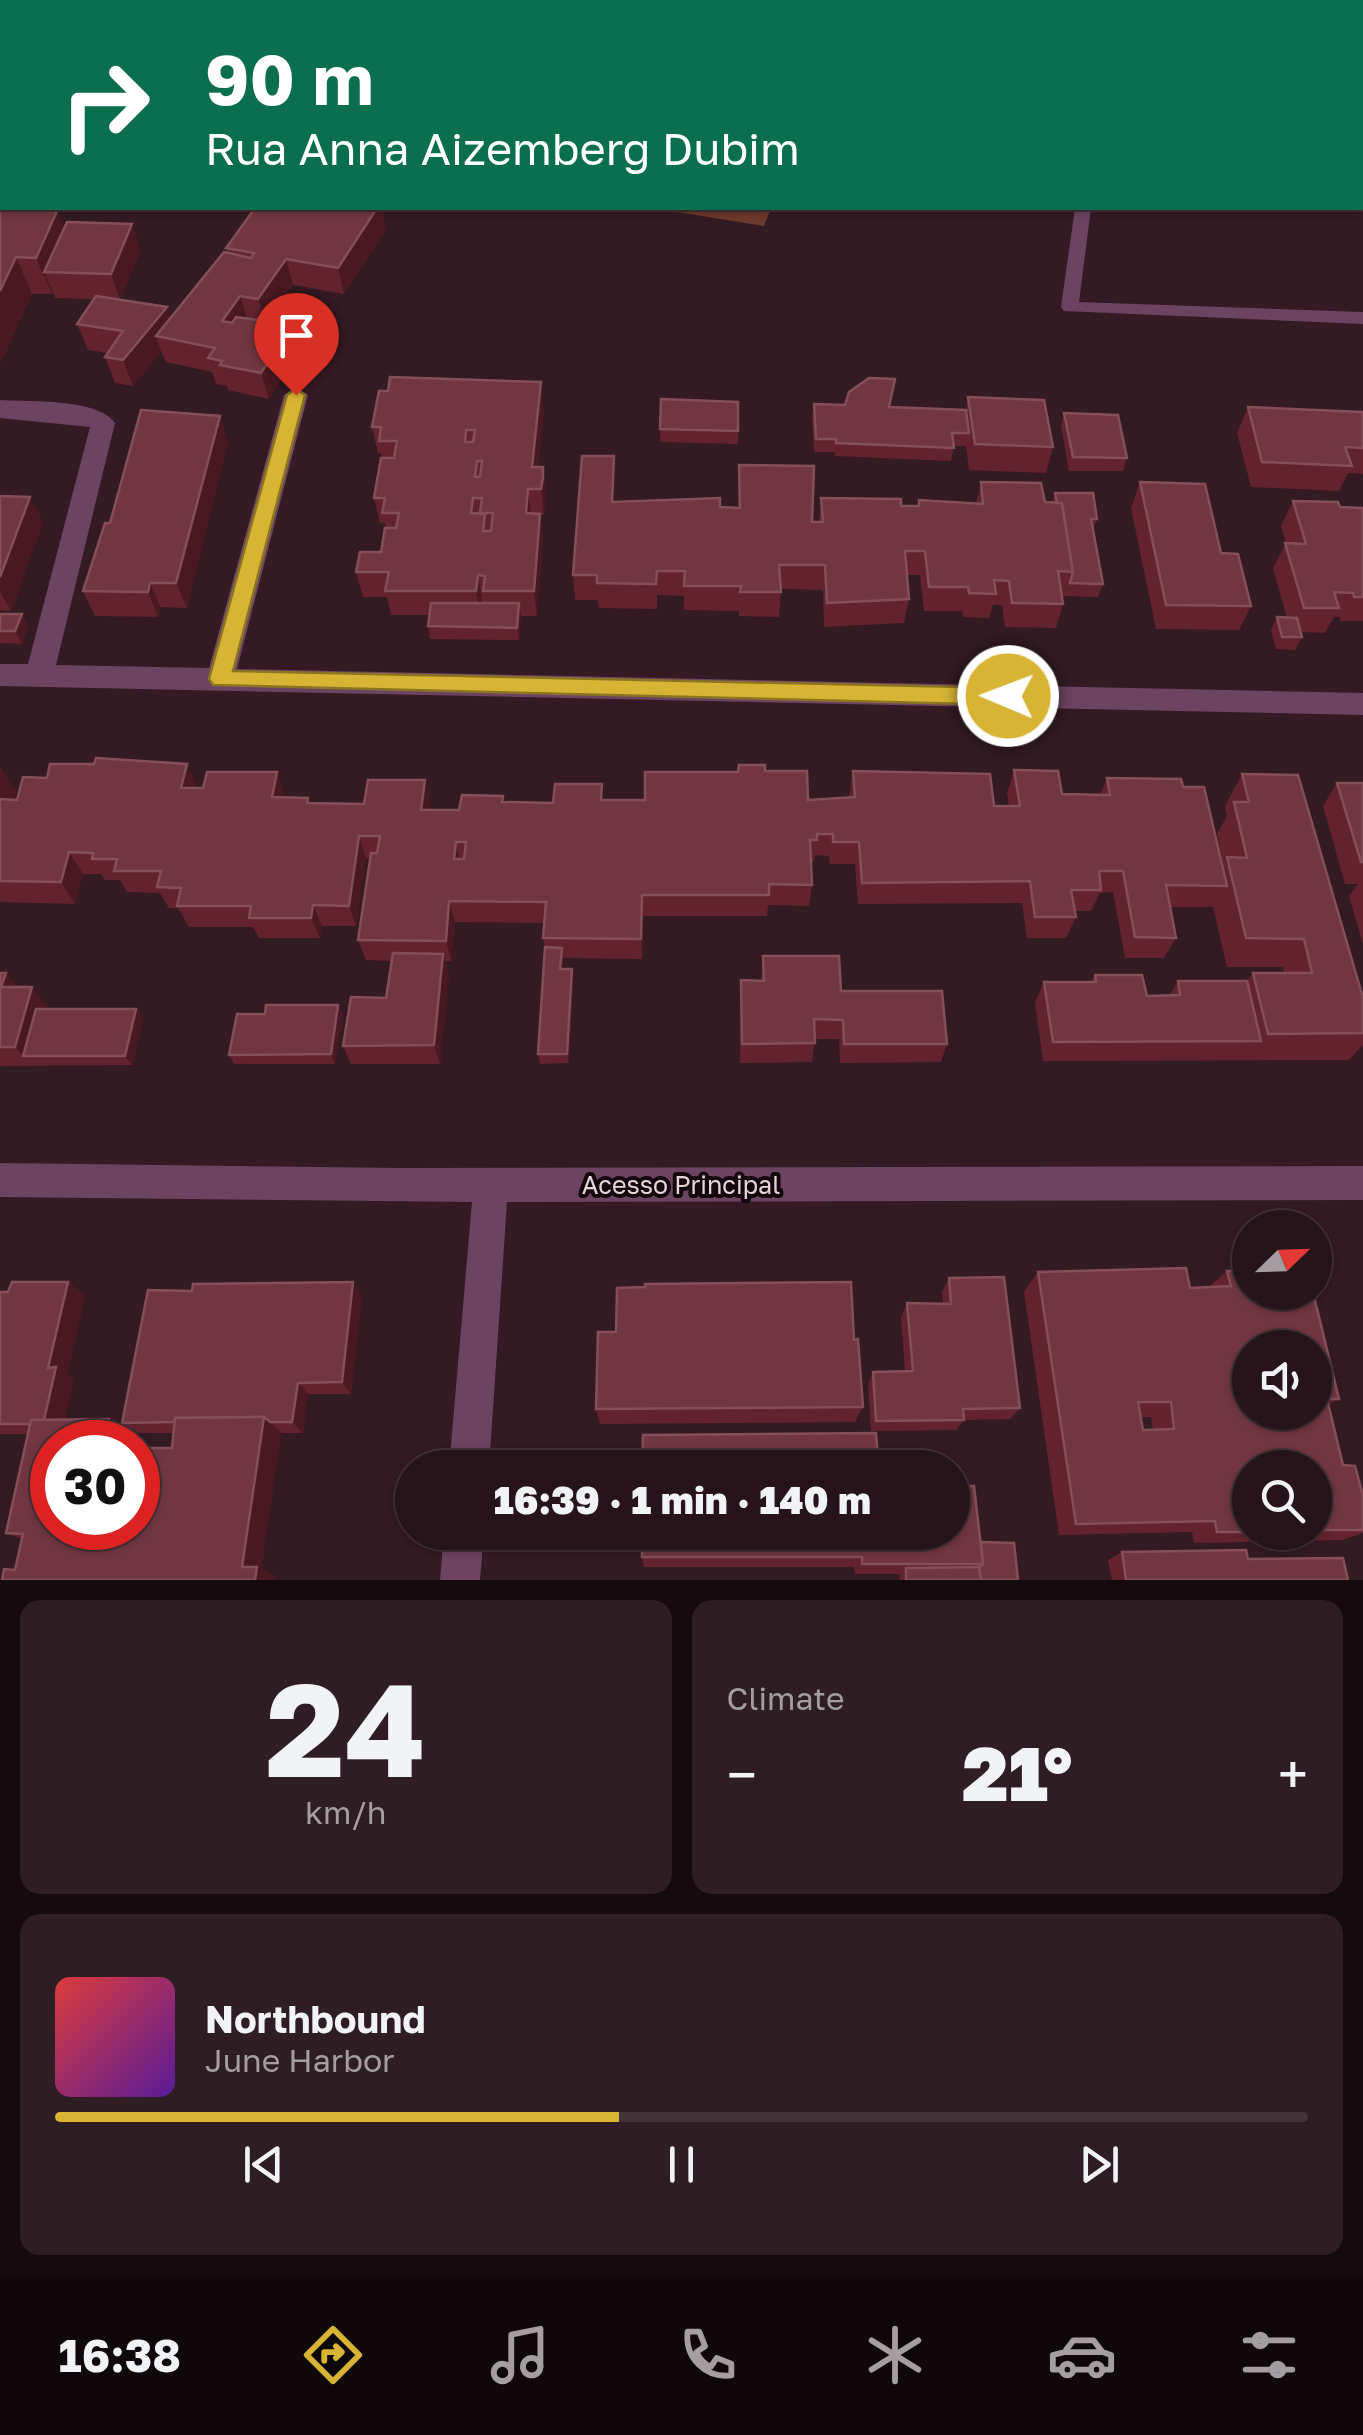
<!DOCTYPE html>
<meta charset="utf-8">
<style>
body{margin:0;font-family:"Golos Text",sans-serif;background:#2e1d23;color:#f1f3f6;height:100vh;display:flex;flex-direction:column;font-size:38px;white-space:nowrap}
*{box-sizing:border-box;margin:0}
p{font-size:32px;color:#a49ea2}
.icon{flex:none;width:55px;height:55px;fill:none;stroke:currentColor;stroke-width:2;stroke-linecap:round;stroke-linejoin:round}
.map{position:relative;height:1580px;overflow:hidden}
.details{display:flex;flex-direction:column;gap:20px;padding:20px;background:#150b0e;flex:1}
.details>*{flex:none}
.guide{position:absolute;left:0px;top:0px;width:1365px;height:210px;box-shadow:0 2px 8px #0004,0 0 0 2px #423339;background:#0b6e4f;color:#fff;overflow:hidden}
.needle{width:65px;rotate:67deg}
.fabs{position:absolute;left:1232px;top:1210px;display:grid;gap:20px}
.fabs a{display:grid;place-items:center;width:100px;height:100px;border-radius:50%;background:#26141a;box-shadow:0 2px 8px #0004,0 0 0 2px #423339;font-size:50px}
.speed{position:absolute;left:30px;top:1420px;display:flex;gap:20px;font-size:50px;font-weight:700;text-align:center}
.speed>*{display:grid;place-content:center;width:130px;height:130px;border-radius:50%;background:#26141a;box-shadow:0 2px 8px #0004,0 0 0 2px #423339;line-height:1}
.speed .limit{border:15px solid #d22;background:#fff;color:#111}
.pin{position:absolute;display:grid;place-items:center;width:85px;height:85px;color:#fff;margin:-102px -42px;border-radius:50% 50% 50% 0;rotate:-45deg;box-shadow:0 0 10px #0007}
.pin .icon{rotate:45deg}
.me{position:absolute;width:110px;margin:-55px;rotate:271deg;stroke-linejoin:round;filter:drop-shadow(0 0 8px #0008)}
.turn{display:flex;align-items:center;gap:35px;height:210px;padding:0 40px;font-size:45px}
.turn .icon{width:130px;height:130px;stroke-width:2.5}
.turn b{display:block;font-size:70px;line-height:85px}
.big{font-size:75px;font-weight:800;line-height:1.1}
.details .card{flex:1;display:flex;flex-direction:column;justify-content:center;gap:15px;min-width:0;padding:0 35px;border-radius:20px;background:#2e1d23}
.details .dial{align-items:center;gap:0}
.dial b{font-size:130px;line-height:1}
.song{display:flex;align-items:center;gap:30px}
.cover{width:120px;height:120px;border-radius:15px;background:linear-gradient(135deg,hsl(0 70% 55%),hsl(270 70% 35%))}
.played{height:10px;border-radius:5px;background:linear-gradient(90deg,#d7b434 45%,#423339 45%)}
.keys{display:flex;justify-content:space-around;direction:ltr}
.heat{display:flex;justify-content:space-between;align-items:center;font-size:55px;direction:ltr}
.details .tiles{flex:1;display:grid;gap:20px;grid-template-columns:1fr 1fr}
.card:last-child{grid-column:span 2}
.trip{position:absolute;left:395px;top:1450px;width:575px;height:100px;border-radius:50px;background:#26141a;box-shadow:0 2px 8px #0004,0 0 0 2px #423339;font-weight:800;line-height:100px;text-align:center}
.tab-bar{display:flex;height:160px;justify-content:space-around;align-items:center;background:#0f080a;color:#a49ea2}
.tab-bar .icon{width:70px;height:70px}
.tab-bar .current{color:#d7b434}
.tab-bar b{font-size:45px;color:#f1f3f6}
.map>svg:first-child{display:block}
.green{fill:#6d392d}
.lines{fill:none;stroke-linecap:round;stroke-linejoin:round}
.service{fill:#6c4361;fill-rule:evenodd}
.minor{fill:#6c4361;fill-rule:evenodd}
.wall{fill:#63232e;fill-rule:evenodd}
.shaded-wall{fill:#4a1822}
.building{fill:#713641;stroke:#844f59;stroke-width:2.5;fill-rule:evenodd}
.route{fill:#d7b434;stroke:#8c7522;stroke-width:2.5}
.labels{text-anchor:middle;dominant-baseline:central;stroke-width:8;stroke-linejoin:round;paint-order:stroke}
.street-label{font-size:25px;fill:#e7d5db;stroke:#13080c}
</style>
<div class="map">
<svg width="1363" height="1580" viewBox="0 0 1363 1580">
<rect width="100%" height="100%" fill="#331a23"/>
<polygon class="green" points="653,208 771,208 764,226"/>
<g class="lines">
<g class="service">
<rect x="1362" y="117" width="1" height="10"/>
<polygon points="1075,208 1091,208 1079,302 1363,312 1363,324 1064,311 1061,307"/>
</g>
<g class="minor">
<path d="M296,387L308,395L237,669L1363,693V715L0,686V664H28L90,427L0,418V400C29,402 98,398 115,423L56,665L209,668L284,395Z"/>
<polygon points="0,1163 405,1168 1363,1166 1363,1200 507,1202 489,1468 449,1468 472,1202 0,1197"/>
<polygon points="444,1532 484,1532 480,1580 440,1580"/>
</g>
</g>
<g class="wall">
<rect x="0" y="96" width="2" height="69"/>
<polygon points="255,208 382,208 386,229 344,294 293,285 270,319 294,323 300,349 269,399 228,390 227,386 216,384 212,372 166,362 161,351 133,386 115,383 105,357 108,353 88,350 77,324 95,299 55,298 53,292 52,294 32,294 0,364 0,210 57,211 64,229 141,250 120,300 171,318 228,253 226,248"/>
<polygon points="968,397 1053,447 1046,473 969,470 966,446 954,446 951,461 835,456 835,452 814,452 812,418 814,404 966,410"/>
<polygon points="661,399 738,402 738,444 660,442"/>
<polygon points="1248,407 1363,412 1363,474 1348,473 1339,491 1251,487 1237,433"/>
<polygon points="544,408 538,467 543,467 546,493 544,515 540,514 543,539 537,616 521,616 519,640 430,639 428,626 429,615 391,615 387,597 363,597 356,572 381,552 386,528 385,523 380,523 374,498 382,458 381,453 378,453 372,427"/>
<polygon points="1064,413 1127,458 1123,471 1069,471 1061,426"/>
<polygon points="228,441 187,608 161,607 158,617 95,616 83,591 110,523"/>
<polygon points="614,456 614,501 738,508 739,465 812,522 819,522 821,498 901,506 918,506 919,500 976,504 981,482 1045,502 1052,503 1055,493 1097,519 1093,530 1103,584 1098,597 1062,596 1063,604 1056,628 1005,627 1002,605 993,605 989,618 963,617 962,611 924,611 920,575 907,575 909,599 904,623 824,627 823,590 781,589 779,617 739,616 739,611 684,610 684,596 657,595 657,609 599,608 598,600 575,600 573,575"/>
<polygon points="1140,482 1221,553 1251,606 1239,630 1156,629 1131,508"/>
<polygon points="0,496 43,522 11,611 0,610"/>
<polygon points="1293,501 1340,507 1363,508 1363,621 1340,621 1340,617 1334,617 1325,633 1301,632 1302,637 1295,650 1276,649 1271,630 1277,617 1287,618 1273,568 1286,543 1281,526"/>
<polygon points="0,614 22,614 29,626 22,644 0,643"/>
<polygon points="0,768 16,791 14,800 198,787 198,788 286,795 286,797 308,798 310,803 430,803 430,810 459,810 503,796 504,802 553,803 603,800 645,800 738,772 765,771 808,800 849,797 853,771 994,806 1009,806 1007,793 1014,770 1062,794 1100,795 1107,778 1183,787 1222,865 1223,863 1217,834 1227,816 1225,806 1242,774 1363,998 1363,1045 1349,1060 1043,1061 1035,1002 1044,982 1091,982 1095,975 1147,996 1170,995 1178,981 1247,981 1253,973 1284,973 1283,967 1227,967 1213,907 1170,907 1176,938 1164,958 1125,958 1113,892 1100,893 1091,911 1075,911 1076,917 1066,938 1027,938 1022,903 858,904 855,864 830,864 829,856 815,855 814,862 811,862 812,885 809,906 768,905 767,916 643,916 642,959 563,958 562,969 573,979 569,1063 540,1064 538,1054 545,948 543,938 545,923 455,922 451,961 445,961 449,974 440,1064 351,1064 343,1046 386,998 392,961 366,960 358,940 370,858 366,858 356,926 322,926 320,938 259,938 253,927 189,927 178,908 169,908 160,893 127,892 120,880 105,880 101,874 83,874 75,904 0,902"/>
<polygon points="1337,783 1363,783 1363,944 1349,896 1358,884 1345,884 1323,806"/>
<polygon points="763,956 841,991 947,1044 941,1062 840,1063 839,1039 815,1039 812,1062 740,1063 741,980 761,981"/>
<polygon points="0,973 6,973 18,987 32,987 47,1007 47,1009 136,1009 143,1019 132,1065 0,1066"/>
<polygon points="338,1005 343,1015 335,1064 234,1064 229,1055 265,1014"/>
<path d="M1227,1271L1339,1399L1328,1405L1343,1465L1363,1496V1533L1342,1540L1194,1543L1192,1532L1059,1535L1024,1292L1038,1272L1190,1288L1209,1287ZM1141,1417H1151L1153,1430H1143ZM1250,1468H1315V1532H1250Z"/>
<polygon points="949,1278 1020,1408 1010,1419 964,1420 956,1430 871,1431 868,1384 873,1372 905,1371 901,1317 907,1303 943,1303 942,1292"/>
<polygon points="68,1282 85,1296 67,1375 74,1379 65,1419 132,1434 130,1442 52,1442 52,1528 172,1448 174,1433 138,1433 122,1423 362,1296 351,1394 308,1394 303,1433 281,1433 261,1569 275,1576 275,1580 2,1580 15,1570 22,1539 6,1533 28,1434 0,1434 0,1292"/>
<polygon points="854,1340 863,1407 855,1422 600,1424 596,1409"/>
<polygon points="981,1542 1018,1580 899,1580 900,1574 855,1574 854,1567 644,1567 642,1557"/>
<polygon points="1122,1552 1248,1559 1348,1580 1112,1580 1108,1560"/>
</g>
<g class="shaded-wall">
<polygon points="0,39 2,46 2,67 0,71"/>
<polygon points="377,208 382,208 386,229 344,294 338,268"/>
<polygon points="57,211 72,248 44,272 53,292 52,294 36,258"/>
<polygon points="132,224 141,250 120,300 111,274"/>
<polygon points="16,257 32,294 0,364 0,291"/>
<polygon points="286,259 293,285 266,325 258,299"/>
<polygon points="240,296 248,322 230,347 222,321"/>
<polygon points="167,307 176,333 156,336 161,351 133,386 123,360"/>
<polygon points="294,323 300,349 269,399 261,373"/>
<polygon points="541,382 544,408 535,492 532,467"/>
<polygon points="220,416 228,441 187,608 176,583"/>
<polygon points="614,456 615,482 613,527 612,502"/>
<polygon points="543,467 546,493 544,515 541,489"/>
<polygon points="528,489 531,514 526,513"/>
<polygon points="30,497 43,522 11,611 0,592 0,577"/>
<polygon points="540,514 543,539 537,616 534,591"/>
<polygon points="478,575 482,600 480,616 476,591"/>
<polygon points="150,583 161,607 158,617 148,592"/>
<polygon points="519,603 521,616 519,640 517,628"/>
<polygon points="22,614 29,626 22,644 15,631"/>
<polygon points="187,764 198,787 192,811 181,788"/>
<polygon points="1,768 16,791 7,821 0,810 0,773"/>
<polygon points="277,772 286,795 281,820 272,797"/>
<polygon points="425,780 430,803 427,832 421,810"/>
<polygon points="359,836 366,858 356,926 349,906"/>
<polygon points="456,842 461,864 454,859"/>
<polygon points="69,852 83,874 75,904 61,882"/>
<polygon points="642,895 643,916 642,959 641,939"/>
<polygon points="449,901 455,922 451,961 446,941"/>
<polygon points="313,905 322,926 320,938 311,918"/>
<polygon points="443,954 449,974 440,1064 434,1045"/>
<polygon points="572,969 573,979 569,1063 567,1054"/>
<polygon points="6,973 22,993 1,987"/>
<polygon points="32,987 47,1007 34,1056 23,1056 15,1047"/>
<polygon points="338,1005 343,1015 335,1064 331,1054"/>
<polygon points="136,1009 143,1019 132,1065 125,1056"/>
<polygon points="68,1282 85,1296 67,1375 74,1379 62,1434 43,1424 48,1368"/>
<polygon points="353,1282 362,1296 351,1394 342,1382"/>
<polygon points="298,1383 308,1394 303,1433 292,1422"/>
<polygon points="264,1417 281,1432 261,1569 275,1576 275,1580 255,1580 242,1567"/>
<polygon points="109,1419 132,1434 130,1442 104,1442"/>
</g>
<g class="building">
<polygon points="906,0 952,0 951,2 905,2"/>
<rect x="0" y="96" width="2" height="32"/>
<polygon points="255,208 377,208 338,268 286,259 258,299 240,296 222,321 232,323 236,317 257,320 259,317 294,323 261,373 220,365 222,361 208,358 215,348 156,336 224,252 251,258 254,253 226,248"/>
<polygon points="0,210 57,211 36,258 16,257 0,291"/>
<polygon points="67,222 132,224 111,274 44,272"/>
<polygon points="96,296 167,307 123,360 105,357 123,331 77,324"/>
<path d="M390,377L541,382L532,467H543V477L541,489H528L526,513L540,514L534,591H483L485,576L478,575L476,591H385L389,572H356L360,552H381L385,528H396L399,513H382L385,498H374L381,458H394L397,441H379L381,427H372L379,391H388ZM466,430H475L473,442H465ZM477,461H482L480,477H475ZM473,498H482L480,513H493L491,531H483L485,514L471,513Z"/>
<polygon points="869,378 895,379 889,407 966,410 969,433 952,433 954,448 836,443 836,439 816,439 814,404 845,405 849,392"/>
<polygon points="968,397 1044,400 1053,447 975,444"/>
<polygon points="661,399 738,402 738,431 660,429"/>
<polygon points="1248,407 1363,412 1363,448 1345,447 1352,466 1262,462"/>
<polygon points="141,410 220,416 176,583 150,583 148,592 83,591 105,523 110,523"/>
<polygon points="1064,413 1118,415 1127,458 1073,457"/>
<polygon points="582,456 614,456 612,502 720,498 720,507 740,508 739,465 814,466 812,522 823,522 821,498 901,499 901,506 919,506 919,500 983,504 981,482 1041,483 1045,502 1062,503 1073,572 1058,571 1063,604 1012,603 1009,581 994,580 996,594 969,593 968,587 929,587 925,551 905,551 909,599 827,603 825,565 779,565 781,592 740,592 741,586 684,586 685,571 657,571 656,584 597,583 597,575 573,575"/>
<polygon points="1140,482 1205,484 1221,553 1238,554 1251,606 1166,605"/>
<polygon points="1055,493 1093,493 1097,519 1091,519 1103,584 1070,583 1073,572 1062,503 1057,503"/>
<polygon points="0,496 30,497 0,577"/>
<polygon points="1293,501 1338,502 1340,507 1363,508 1363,597 1354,597 1353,593 1334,592 1339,608 1304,608 1285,543 1306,544"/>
<polygon points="431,603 519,603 517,628 428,626"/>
<polygon points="0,614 22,614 15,631 0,631"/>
<polygon points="1277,617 1297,618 1302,637 1282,637"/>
<path d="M96,758L187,764L181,788H203L207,772H277L272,797L308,798L307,803L364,804L368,780H425L421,810H459L462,795L503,796L502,802L553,803L555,784H602L601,800H645V772H738L739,765H765V771H807L808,800L855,797L853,771L990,774L994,806H1020L1014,770L1058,771L1062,794L1110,795L1107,778L1181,779L1183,787H1204L1227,886L1166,885L1176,938L1135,937L1123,871H1099L1101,890H1071L1076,917H1035L1030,881L862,883L859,842H833V834H817V840H810L812,885L769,884V895H642L641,939L543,938L546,902L449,901L446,941L358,940L371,853H377L380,836H359L349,906L313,905L311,918H249L251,906H177L181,888L157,887L161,871H114L117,859H92L93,853L69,852L61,882L0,881V799L17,800L23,777L47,778L50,764H94ZM456,842H466L464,859H454Z"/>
<polygon points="1242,774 1298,775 1363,998 1363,1033 1268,1034 1253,973 1312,973 1304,939 1246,938 1227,857 1247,858 1234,802 1249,802"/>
<polygon points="1337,783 1363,783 1363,862 1361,862"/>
<polygon points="545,947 562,948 560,969 572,969 567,1054 538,1054"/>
<polygon points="393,953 443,954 434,1045 343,1046 351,997 386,998"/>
<polygon points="763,956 839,956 841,991 942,991 947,1044 844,1044 843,1020 814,1019 815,1043 742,1044 741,980 764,981"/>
<polygon points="0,973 6,973 1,987 32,987 15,1047 0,1047"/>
<polygon points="1095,975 1142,975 1147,996 1180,995 1178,981 1247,981 1261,1041 1053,1042 1044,982 1096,982"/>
<polygon points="266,1005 338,1005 331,1054 229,1055 237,1014 265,1014"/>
<polygon points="36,1009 136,1009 125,1056 23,1056"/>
<path d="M1186,1268L1190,1288L1231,1286L1227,1271H1250V1292H1313L1339,1399H1327L1343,1465L1355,1466L1363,1496V1530H1315V1468H1250V1532H1217L1215,1521L1076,1524L1038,1272ZM1250,1348H1315V1412H1250ZM1138,1402H1171L1174,1429L1143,1430Z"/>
<polygon points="1004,1277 1020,1408 963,1409 964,1420 876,1421 873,1372 913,1371 907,1303 951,1304 949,1278"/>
<polygon points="12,1282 68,1282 48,1368 56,1367 44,1420 31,1420 31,1424 0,1424 0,1292 8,1292"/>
<polygon points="353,1282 342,1382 298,1383 292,1422 270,1422 264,1417 175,1418 175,1422 122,1423 148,1290 192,1291 193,1284"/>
<polygon points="851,1282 854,1340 858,1339 863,1407 596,1409 598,1332 616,1332 617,1288 645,1287 645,1284"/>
<polygon points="264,1417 242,1567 257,1567 255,1580 2,1580 4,1569 15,1570 23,1534 6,1533 31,1420 109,1419 104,1442 52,1442 52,1528 138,1528 138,1448 172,1448 175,1418"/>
<polygon points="876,1433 879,1468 642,1468 643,1435"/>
<polygon points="952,1486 974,1486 983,1564 862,1564 862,1557 642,1557 642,1532 952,1532"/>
<polygon points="981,1542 1014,1543 1018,1580 981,1580 979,1567 983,1564"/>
<polygon points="1246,1550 1248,1559 1343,1558 1348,1580 1126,1580 1122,1552"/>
<polygon points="979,1567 981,1580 906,1580 906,1568"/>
</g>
<polygon class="route" points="296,389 305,395 233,671 1008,688 1019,696 1008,705 213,685 209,679 287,395"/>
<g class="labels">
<g class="street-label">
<text x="681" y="1184">Acesso Principal</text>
</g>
</g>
</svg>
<div class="fabs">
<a><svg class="needle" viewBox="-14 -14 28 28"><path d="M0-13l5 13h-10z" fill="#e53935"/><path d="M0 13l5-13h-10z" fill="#a49ea2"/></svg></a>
<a><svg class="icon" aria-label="sound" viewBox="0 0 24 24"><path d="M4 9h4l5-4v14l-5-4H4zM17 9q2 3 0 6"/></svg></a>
<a><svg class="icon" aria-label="search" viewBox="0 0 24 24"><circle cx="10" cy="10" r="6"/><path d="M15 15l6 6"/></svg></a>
</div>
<div class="speed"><div class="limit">30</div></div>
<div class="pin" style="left:296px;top:395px;background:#d93025"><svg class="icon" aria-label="arrive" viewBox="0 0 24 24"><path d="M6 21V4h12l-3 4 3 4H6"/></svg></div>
<svg class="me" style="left:1008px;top:696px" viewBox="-20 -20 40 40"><circle r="17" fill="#d7b434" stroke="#fff" stroke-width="3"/><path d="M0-11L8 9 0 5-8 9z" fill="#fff"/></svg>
<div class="trip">16:39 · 1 min · 140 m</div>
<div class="guide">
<div class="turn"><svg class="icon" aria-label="right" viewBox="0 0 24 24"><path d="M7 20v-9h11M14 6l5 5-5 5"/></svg><div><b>90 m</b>Rua Anna Aizemberg Dubim</div></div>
</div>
</div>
<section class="details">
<div class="tiles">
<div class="card dial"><b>24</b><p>km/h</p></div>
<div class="card"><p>Climate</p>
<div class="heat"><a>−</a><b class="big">21°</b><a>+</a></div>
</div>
<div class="card">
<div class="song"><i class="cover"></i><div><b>Northbound</b><p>June Harbor</p></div></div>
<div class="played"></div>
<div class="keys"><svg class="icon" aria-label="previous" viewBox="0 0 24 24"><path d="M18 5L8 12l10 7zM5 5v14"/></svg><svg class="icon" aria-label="pause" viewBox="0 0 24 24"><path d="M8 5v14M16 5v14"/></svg><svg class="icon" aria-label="next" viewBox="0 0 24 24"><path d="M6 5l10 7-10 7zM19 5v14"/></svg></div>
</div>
</div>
</section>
<nav class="tab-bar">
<b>16:38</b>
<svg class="icon current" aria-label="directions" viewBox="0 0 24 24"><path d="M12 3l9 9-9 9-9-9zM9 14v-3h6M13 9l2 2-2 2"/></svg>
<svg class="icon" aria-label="music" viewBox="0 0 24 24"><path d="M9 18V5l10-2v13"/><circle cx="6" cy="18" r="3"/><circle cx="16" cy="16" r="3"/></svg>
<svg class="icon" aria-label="phone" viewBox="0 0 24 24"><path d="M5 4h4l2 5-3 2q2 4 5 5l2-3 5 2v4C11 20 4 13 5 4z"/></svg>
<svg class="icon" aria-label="climate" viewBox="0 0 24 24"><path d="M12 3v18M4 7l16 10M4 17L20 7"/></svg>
<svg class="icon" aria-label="car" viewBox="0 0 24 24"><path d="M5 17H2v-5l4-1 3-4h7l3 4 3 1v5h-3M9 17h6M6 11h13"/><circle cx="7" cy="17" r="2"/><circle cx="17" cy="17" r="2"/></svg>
<svg class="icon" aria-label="filters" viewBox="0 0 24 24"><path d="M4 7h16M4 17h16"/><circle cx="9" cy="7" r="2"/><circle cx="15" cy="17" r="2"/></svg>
</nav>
